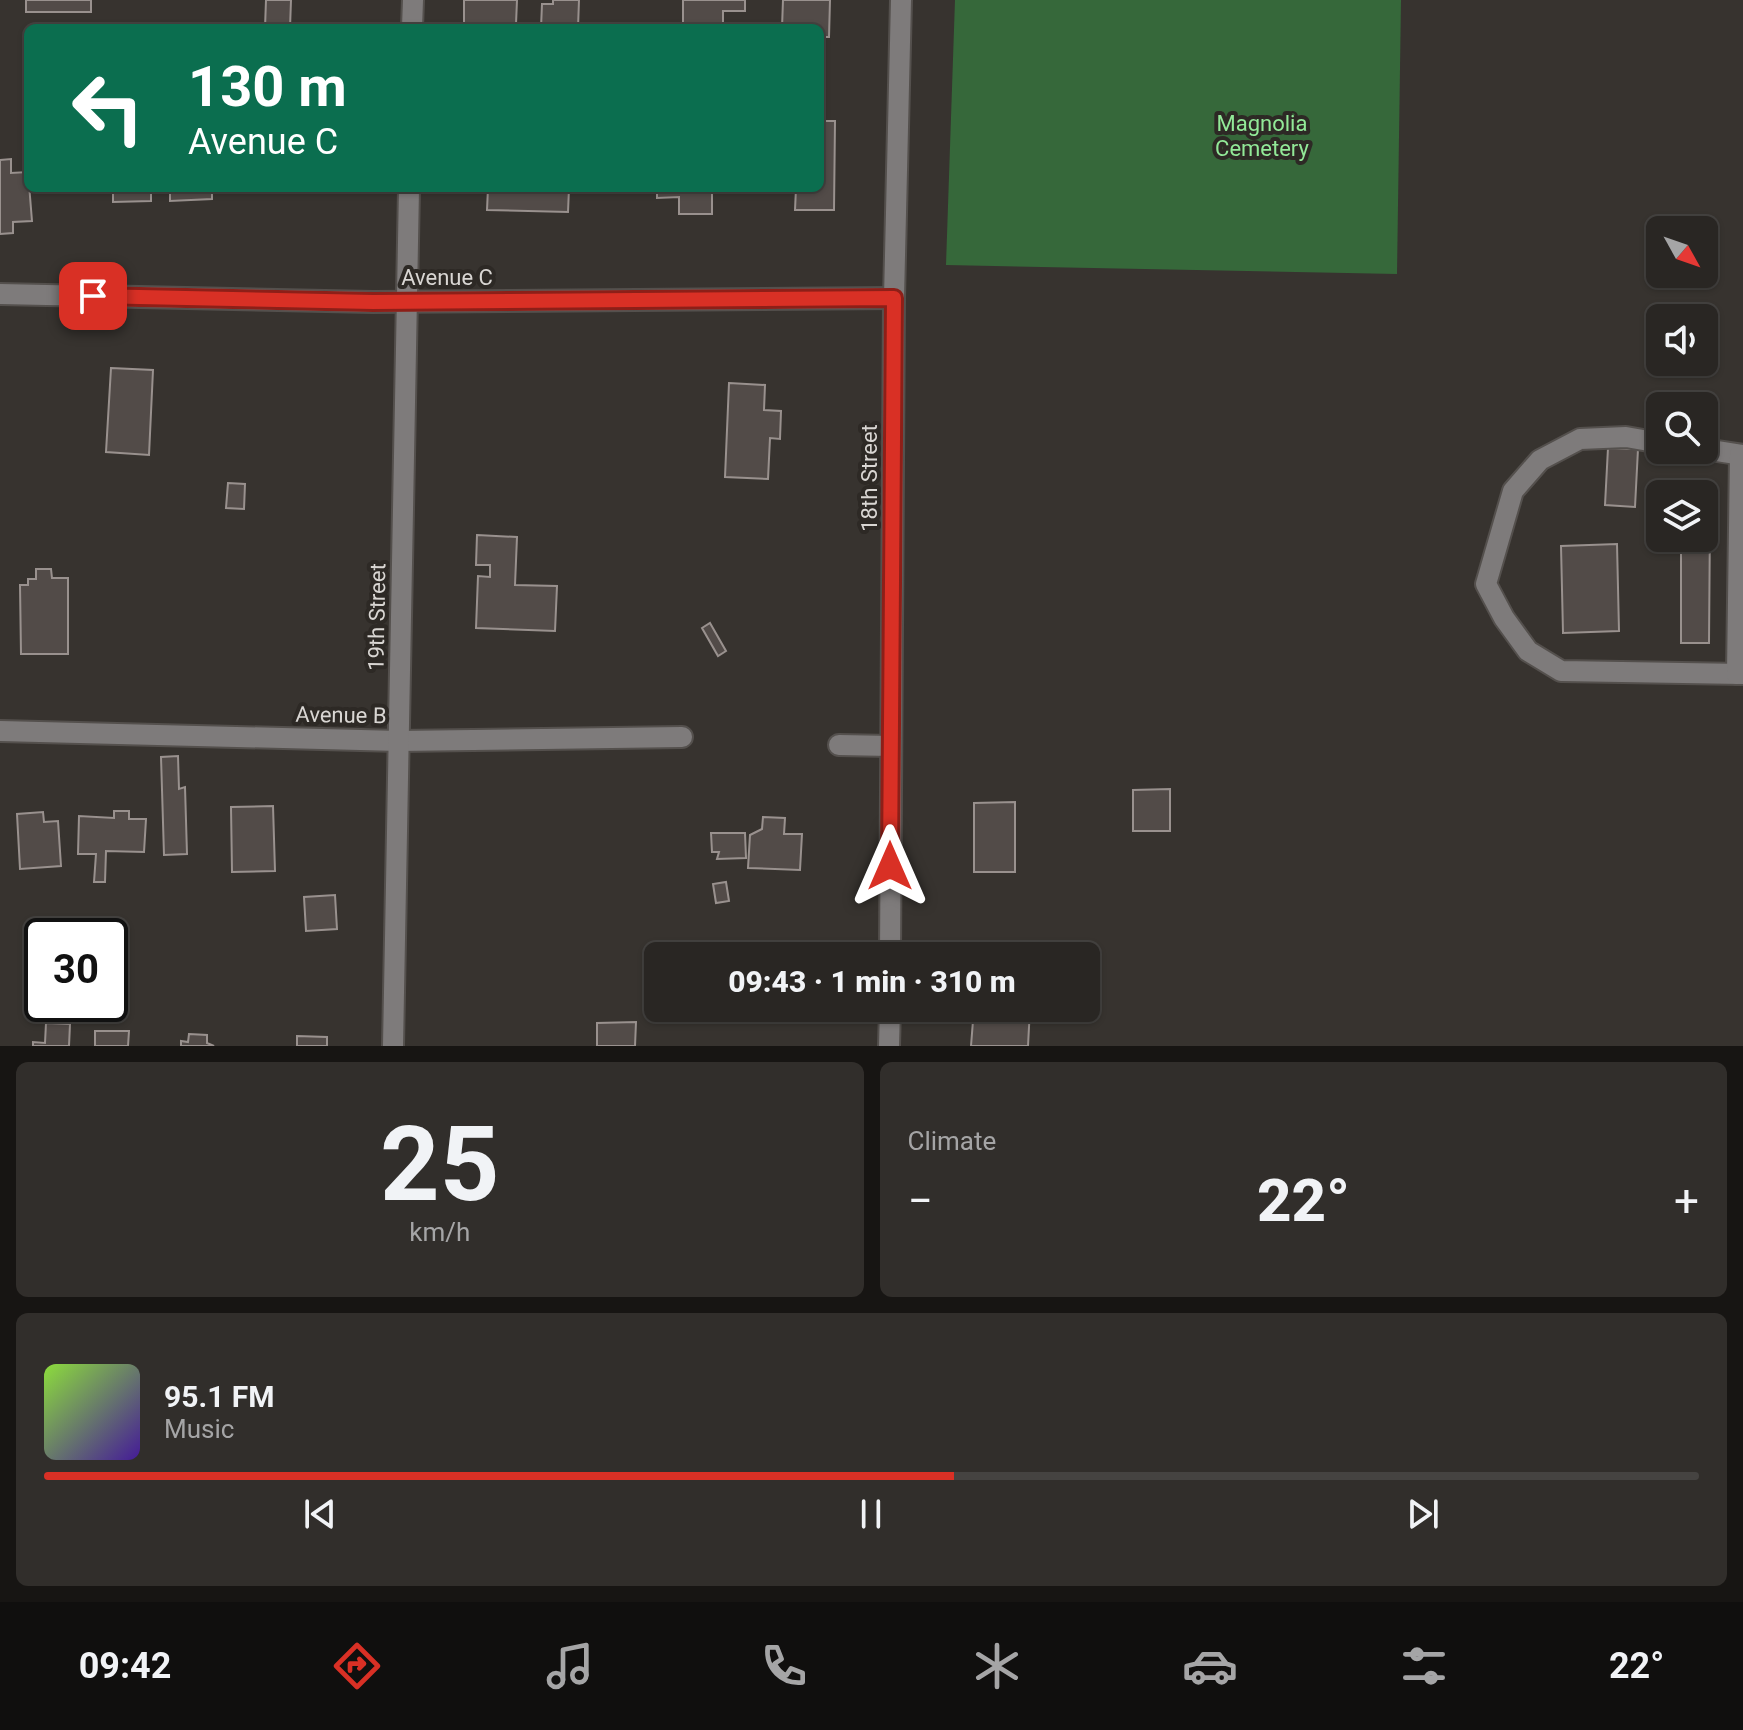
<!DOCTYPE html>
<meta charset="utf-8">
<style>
body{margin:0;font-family:Roboto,sans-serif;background:#312e2b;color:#f1f3f6;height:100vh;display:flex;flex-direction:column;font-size:30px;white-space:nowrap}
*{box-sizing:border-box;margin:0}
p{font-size:26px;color:#a5a5a6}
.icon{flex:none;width:44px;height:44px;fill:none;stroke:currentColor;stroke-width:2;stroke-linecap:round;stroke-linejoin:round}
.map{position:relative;height:1046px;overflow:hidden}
.sheet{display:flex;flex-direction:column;gap:16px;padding:16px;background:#171513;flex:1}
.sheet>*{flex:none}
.top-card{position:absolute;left:24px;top:24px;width:800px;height:168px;border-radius:12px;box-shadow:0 2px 6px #0004,0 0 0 2px #454341;background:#0b6e4f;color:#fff;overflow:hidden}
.needle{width:52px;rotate:130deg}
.tools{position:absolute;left:1646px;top:216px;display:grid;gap:16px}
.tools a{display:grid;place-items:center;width:72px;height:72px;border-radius:12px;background:#292623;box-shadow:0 2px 6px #0004,0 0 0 2px #454341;font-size:40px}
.speed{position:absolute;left:24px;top:918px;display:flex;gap:16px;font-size:40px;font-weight:700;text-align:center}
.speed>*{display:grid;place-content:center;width:104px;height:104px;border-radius:50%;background:#292623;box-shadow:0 2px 6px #0004,0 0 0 2px #454341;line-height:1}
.speed .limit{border:4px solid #111;border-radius:12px;background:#fff;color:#111}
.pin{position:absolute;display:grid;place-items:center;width:68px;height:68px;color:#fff;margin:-34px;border-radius:16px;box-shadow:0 4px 12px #0006}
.me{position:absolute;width:88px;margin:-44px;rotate:0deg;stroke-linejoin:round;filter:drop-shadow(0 0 6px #0008)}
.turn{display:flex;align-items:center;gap:28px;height:168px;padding:0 32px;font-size:36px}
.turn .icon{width:104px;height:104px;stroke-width:2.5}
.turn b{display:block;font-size:56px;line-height:68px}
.big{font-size:60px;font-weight:800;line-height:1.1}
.sheet .widget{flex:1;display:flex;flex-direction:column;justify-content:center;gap:12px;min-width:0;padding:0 28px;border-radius:12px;background:#312e2b}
.sheet .dial{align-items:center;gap:0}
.dial b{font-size:104px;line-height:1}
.song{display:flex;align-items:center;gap:24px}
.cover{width:96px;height:96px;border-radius:12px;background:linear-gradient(135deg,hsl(90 70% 55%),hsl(260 70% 35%))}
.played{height:8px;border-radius:4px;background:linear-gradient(90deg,#d93025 55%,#454341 55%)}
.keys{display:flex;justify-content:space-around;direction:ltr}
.heat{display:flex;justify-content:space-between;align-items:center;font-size:44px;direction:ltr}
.sheet .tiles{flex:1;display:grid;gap:16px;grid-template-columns:1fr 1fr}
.widget:last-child{grid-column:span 2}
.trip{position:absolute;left:644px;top:942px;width:456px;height:80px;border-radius:12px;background:#292623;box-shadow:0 2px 6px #0004,0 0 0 2px #454341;font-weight:800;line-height:80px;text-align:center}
.menu{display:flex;height:128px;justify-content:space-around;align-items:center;background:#100f0e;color:#a5a5a6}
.menu .icon{width:56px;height:56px}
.menu .active{color:#d93025}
.menu b{font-size:36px;color:#f1f3f6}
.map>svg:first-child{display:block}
.green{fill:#36683a}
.building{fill:#524b48;stroke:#99918e;stroke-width:2}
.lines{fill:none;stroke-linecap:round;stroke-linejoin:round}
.minor-casing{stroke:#54504d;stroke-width:24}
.minor{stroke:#7e7b7b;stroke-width:20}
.route-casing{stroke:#8d1f18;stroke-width:20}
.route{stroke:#d93025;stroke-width:14}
.labels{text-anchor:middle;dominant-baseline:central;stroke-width:8;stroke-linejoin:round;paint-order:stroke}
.park-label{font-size:22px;fill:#92e998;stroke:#2d2925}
.street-label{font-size:22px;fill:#d9d6d3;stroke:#2d2925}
</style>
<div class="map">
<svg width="1743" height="1046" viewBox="0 0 1743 1046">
<rect width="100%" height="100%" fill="#37332f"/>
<polygon class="green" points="955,0 1401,0 1397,274 946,265"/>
<g class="building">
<rect x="26" y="0" width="65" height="12"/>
<polygon points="266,0 291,0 290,28 265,28"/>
<polygon points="464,0 517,0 516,24 464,25"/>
<polygon points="553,0 579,0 578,28 541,28 542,4 553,4"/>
<polygon points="683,0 745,0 745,11 723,11 723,25 683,25"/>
<polygon points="783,0 830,0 829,37 820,37 820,28 782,28"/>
<polygon points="820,88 825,89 823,116 820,116"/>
<polygon points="820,121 835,121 834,210 795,210 796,188 820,188"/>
<polygon points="11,159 11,173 28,172 32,221 13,222 13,233 0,234 0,160"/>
<polygon points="113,188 151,188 151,201 113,202"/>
<polygon points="170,188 212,188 212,199 170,201"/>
<polygon points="488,188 569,188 568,212 487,210"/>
<polygon points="657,188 712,188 712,214 679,214 679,197 657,198"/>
<polygon points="111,368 153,370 149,455 106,452"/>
<polygon points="729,383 765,385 764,410 781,411 780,439 770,438 768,479 725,477"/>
<polygon points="1608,448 1638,449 1635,507 1605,505"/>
<polygon points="228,483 245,484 244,509 226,508"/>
<polygon points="1704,517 1710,517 1709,643 1681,643 1681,538 1704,538"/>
<polygon points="477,535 517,537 515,585 557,586 555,631 476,628 478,576 490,577 490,565 476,565"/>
<polygon points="1617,544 1619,631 1563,633 1561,546"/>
<polygon points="36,569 51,569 52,578 68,578 68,654 21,654 20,585 28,585 28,579 36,579"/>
<polygon points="710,623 726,651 718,656 702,628"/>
<polygon points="178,756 179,789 185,787 187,854 164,855 161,757"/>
<polygon points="1170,789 1170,831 1133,831 1133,790"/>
<polygon points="1015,802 1015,872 974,872 974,803"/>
<polygon points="273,806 275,871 232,872 231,807"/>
<polygon points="114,811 129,811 129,819 146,819 144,852 106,851 105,882 94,882 96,854 78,854 79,816 114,818"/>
<polygon points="43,812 44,822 58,821 61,866 20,869 17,814"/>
<polygon points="763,817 785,818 784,834 802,834 800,870 748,868 750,835 762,829"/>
<polygon points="711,833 745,833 746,858 717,859 719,852 712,852"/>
<polygon points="726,882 729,901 716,903 713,884"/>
<polygon points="335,895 337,929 306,931 304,897"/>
<polygon points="974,1008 1030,1008 1028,1046 971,1046"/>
<polygon points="636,1022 635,1046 597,1046 597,1023"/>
<polygon points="46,1023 70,1024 69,1046 33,1046 33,1042 45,1043"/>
<polygon points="95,1031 129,1031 128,1046 95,1046"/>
<polygon points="189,1034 207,1035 207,1043 214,1046 181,1046 181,1041 188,1042"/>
<polygon points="297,1036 327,1037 327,1046 297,1046"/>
</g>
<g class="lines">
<g class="minor-casing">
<g id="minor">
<polyline points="412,28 413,0"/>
<polyline points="0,294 373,302 894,298"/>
<polyline points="1660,443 1626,437 1580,439 1540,460 1513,491 1486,584 1504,618 1528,651 1561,671 1743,674"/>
<polyline points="1704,449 1743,455"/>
<polyline points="1737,674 1740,455"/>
<polyline points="0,731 399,741 682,737"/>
<polyline points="839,745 891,746"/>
<polyline points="890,956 894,298 901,0"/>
<polyline points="393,1046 409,188"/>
<polyline points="889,1046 890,1008"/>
</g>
</g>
<use href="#minor" class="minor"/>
</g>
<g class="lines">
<g class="route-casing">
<polyline id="route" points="93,296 373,302 894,298 890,866"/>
</g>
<use href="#route" class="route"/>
</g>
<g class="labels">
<g class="park-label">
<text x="1262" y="123">Magnolia<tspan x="1262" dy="25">Cemetery</tspan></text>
</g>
<g class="street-label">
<text x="447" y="277">Avenue C</text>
<text transform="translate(869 478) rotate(-90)">18th Street</text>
<text transform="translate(377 617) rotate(-89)">19th Street</text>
<text transform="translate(341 715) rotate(1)">Avenue B</text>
</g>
</g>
</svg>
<div class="tools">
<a><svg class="needle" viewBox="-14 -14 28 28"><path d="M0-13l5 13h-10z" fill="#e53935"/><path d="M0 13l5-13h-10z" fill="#a5a5a6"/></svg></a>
<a><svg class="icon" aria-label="sound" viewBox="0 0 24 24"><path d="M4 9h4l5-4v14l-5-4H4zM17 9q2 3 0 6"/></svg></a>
<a><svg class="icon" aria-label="search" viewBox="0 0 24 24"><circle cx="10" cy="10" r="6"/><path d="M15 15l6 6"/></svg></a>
<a><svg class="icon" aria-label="layers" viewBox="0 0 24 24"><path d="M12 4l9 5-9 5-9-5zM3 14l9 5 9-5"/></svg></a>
</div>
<div class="speed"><div class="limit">30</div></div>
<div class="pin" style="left:93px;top:296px;background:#d93025"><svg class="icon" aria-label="arrive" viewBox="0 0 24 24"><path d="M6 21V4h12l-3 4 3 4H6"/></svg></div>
<svg class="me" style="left:890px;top:866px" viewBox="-20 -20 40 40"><path d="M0-17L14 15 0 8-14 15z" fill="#d93025" stroke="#fff" stroke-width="4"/></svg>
<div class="trip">09:43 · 1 min · 310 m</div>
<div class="top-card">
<div class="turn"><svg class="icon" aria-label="left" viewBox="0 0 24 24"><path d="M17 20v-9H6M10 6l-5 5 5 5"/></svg><div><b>130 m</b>Avenue C</div></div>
</div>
</div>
<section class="sheet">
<div class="tiles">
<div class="widget dial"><b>25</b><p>km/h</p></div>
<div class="widget"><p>Climate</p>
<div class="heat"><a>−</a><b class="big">22°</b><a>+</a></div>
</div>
<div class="widget">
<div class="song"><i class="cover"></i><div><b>95.1 FM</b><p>Music</p></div></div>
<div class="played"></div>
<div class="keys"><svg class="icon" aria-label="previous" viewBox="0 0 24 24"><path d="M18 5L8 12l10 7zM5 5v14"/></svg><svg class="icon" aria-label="pause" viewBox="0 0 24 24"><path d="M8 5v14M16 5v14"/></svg><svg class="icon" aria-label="next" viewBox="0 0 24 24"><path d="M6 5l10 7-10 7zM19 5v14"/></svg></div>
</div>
</div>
</section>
<nav class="menu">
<b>09:42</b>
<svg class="icon active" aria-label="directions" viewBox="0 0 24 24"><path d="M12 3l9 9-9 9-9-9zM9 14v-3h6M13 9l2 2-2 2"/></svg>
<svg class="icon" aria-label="music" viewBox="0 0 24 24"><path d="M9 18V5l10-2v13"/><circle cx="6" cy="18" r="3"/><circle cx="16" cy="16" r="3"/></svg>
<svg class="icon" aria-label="phone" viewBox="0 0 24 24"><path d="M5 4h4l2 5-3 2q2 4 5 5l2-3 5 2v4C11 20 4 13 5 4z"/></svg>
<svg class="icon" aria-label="climate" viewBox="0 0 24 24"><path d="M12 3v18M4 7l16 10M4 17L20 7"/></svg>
<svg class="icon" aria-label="car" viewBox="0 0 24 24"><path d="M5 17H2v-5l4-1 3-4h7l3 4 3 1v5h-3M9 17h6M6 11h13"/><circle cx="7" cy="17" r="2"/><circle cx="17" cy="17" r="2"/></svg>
<svg class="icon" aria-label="filters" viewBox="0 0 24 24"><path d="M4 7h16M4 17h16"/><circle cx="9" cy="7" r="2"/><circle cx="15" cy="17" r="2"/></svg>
<b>22°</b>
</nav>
